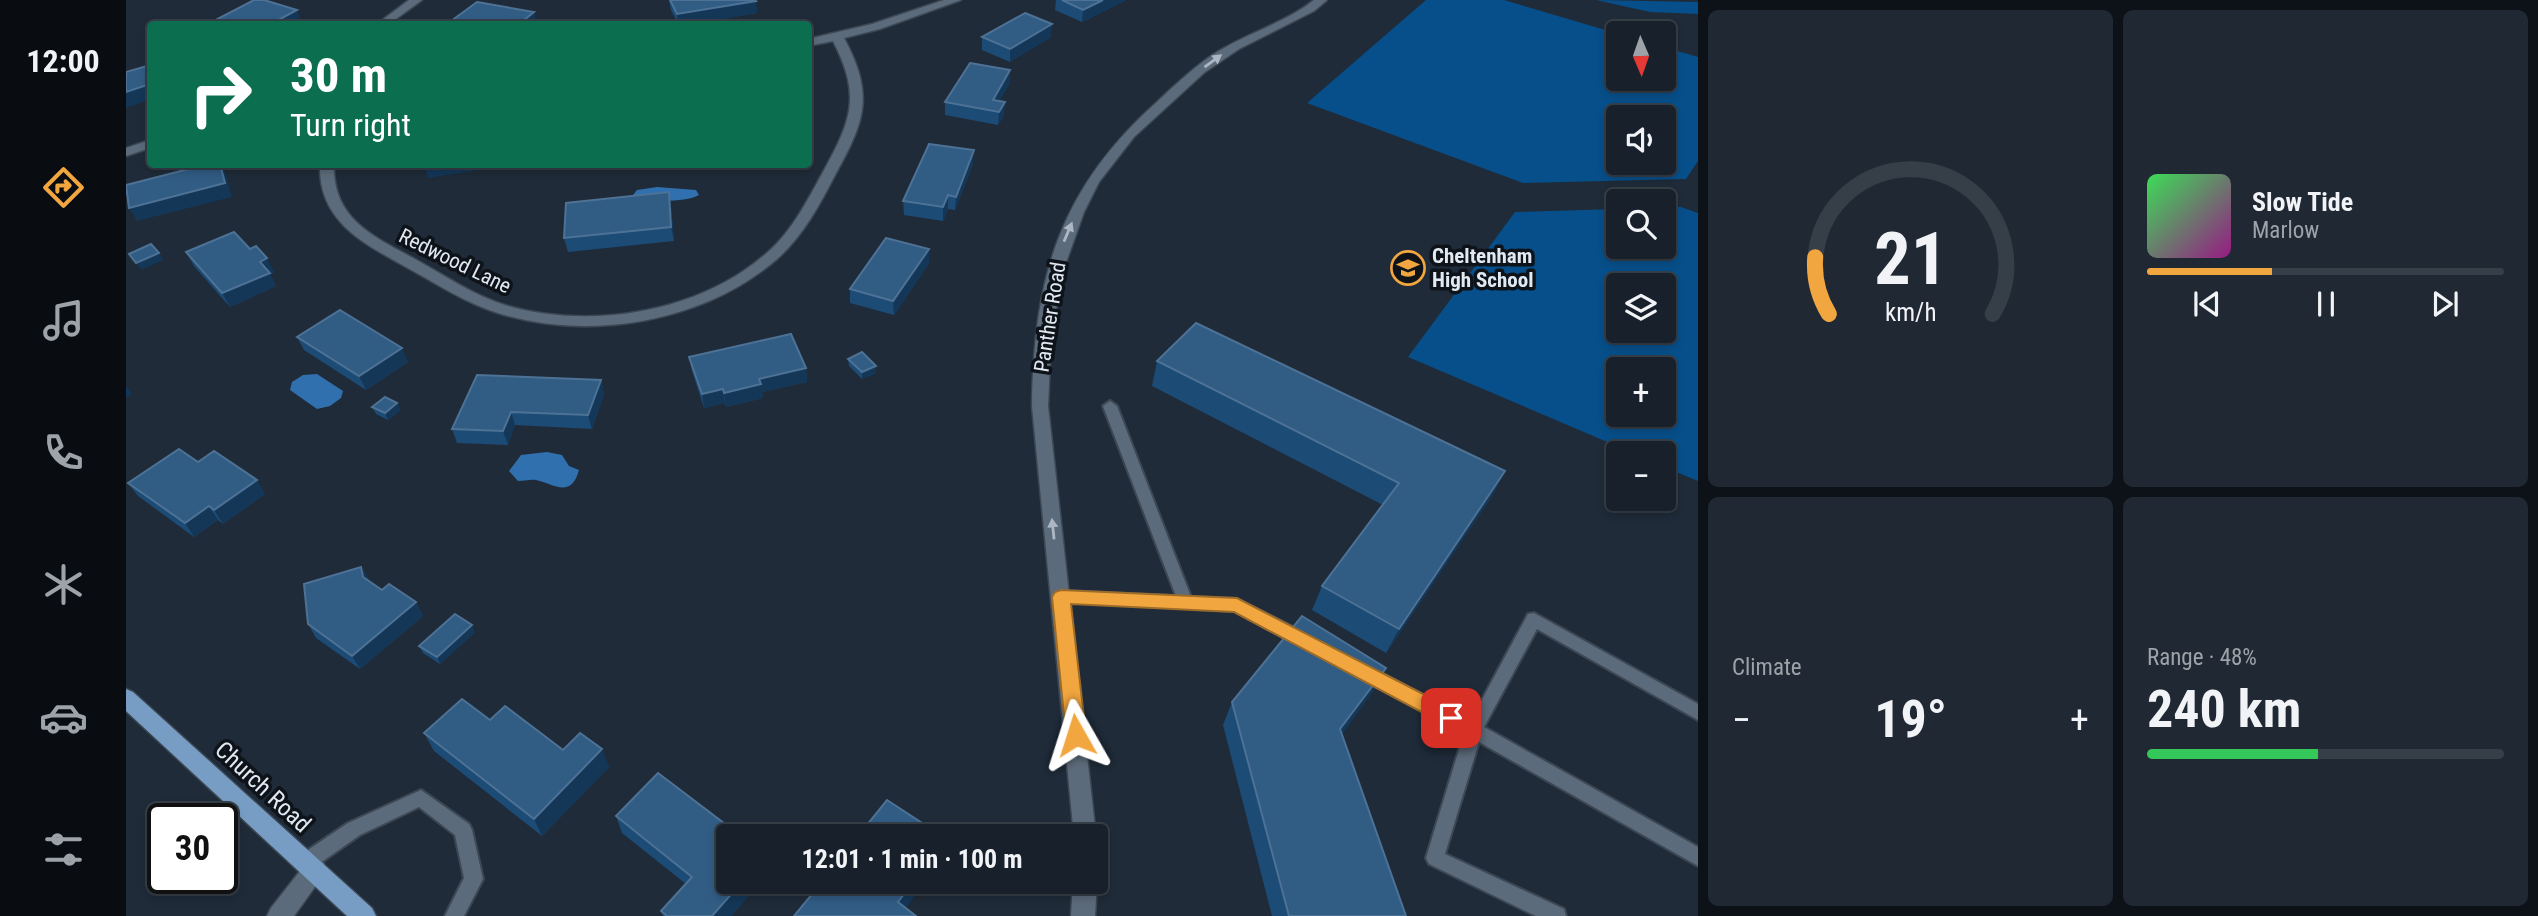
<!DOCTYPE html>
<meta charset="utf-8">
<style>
body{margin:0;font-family:"Roboto Condensed",sans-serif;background:#202833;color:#f1f3f6;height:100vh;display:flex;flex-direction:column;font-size:26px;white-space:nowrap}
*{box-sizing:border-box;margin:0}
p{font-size:23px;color:#9ea3a9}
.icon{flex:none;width:38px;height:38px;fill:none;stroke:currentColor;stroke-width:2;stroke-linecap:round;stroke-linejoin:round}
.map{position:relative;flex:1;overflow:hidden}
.sheet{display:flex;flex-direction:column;gap:10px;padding:10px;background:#0d1218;width:840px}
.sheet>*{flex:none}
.hud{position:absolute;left:21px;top:21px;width:665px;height:147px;border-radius:7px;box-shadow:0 4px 10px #0003,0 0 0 2px #363e47;background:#0b6e4f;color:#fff;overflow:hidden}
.needle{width:46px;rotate:178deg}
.tools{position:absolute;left:1480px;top:21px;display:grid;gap:14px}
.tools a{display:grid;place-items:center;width:70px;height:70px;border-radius:7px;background:#17202b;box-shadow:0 4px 10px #0003,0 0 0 2px #363e47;font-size:35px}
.speed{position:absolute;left:21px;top:803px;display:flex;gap:14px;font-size:35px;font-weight:700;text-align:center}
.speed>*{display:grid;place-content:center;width:91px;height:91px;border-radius:50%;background:#17202b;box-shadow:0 4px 10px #0003,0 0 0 2px #363e47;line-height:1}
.speed .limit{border:4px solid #111;border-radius:10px;background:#fff;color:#111}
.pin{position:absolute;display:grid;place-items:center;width:60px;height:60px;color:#fff;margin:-30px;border-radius:14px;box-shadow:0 4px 10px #0006}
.me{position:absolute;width:77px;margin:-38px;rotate:354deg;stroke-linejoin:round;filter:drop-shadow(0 0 5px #0008)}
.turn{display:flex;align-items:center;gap:24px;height:147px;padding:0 28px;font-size:32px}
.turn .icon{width:91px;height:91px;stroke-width:2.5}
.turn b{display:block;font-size:49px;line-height:60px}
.big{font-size:52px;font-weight:700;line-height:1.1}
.sheet .widget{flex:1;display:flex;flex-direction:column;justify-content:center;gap:10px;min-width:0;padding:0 24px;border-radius:10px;background:#202833}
.sheet .dial{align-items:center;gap:0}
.dial svg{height:182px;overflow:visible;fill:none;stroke:#363e47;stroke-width:7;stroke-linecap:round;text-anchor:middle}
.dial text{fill:#f1f3f6;stroke:none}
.song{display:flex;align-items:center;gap:21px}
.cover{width:84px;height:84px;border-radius:10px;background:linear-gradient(135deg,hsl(130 70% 55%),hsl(310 70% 35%))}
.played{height:7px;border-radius:4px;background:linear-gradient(90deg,#f1a63f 35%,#363e47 35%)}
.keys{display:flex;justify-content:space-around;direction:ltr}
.heat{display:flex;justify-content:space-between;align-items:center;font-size:38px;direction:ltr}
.charge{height:10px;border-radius:5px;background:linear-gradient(90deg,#34c759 48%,#363e47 0)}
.sheet .tiles{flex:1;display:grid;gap:10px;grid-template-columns:repeat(2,1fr)}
.trip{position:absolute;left:590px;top:824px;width:392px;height:70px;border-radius:7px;background:#17202b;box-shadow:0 4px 10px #0003,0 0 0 2px #363e47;font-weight:700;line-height:70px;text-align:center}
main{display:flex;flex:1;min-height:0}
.tabs{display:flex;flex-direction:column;width:126px;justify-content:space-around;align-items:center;background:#090d11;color:#9ea3a9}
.tabs .icon{width:49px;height:49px}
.tabs .current{color:#f1a63f}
.tabs b{font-size:32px;color:#f1f3f6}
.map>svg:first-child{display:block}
.green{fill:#074f8a;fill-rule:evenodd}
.water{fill:#3170ae}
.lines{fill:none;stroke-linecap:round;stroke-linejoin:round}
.service-casing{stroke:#3c4753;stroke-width:4}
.minor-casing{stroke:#3c4753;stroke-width:3}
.primary-casing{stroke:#3c4753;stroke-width:3}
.service{fill:#5c6b7b;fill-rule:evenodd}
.minor{fill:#5c6b7b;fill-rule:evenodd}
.primary{fill:#789dc5;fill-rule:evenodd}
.wall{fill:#1c4b76}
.shaded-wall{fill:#143758}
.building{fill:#315c84;stroke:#4d7295;stroke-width:2}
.oneway{fill:#acb7c3}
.route{fill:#f1a63f;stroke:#9d6c29;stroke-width:2}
.labels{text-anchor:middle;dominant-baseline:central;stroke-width:7;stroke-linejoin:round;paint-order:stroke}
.poi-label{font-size:21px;font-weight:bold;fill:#e1eaf3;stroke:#0e131a;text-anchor:start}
.street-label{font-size:21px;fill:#e1eaf3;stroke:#0e131a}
.near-street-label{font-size:24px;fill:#e1eaf3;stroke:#0e131a}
</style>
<main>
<nav class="tabs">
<b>12:00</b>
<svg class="icon current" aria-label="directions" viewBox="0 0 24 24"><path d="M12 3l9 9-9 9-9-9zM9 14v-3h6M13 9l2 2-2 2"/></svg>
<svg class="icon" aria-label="music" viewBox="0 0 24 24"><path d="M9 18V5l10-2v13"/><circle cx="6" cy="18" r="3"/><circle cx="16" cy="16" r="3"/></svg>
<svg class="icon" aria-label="phone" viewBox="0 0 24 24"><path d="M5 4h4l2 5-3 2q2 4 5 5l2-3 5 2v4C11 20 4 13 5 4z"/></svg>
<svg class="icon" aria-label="climate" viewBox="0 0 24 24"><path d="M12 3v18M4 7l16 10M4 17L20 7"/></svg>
<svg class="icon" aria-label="car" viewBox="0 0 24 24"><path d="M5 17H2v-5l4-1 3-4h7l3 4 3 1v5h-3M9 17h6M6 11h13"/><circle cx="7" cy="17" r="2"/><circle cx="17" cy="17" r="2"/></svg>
<svg class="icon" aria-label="filters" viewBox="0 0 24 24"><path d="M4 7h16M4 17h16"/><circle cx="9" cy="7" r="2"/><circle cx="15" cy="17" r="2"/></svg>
</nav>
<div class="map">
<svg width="1572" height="916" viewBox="0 0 1572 916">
<rect width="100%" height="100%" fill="#1f2b39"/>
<g class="green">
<path d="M1300,0H1378L1493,34V79H1538V47L1572,57V161L1560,179L1397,183L1181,103ZM1493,117H1538V163H1493Z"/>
<polygon points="1470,0 1572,2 1572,14 1524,12"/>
<path d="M1538,207H1555L1572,213V481L1538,467V453H1507L1282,357L1389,212L1493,209V247H1538ZM1493,285H1538V331H1493ZM1493,369H1538V415H1493Z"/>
</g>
<g class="water">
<path d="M531,187L570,190L573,195C559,203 526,201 510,199L507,195L511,190Z"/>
<polygon points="191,374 217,391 215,398 204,406 191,409 164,390 166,382 177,375"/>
<path d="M421,452L436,455L443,466L453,470C445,499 428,484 410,480C404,479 398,481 392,481L383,471L395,455Z"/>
</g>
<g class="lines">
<g class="service-casing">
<g id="service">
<polygon points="984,401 991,406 1065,597 1111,599 1183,635 1185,640 1183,645 1177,647 1171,645 1109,611 930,601 927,597 930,593 935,591 1050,596 977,406"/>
<polygon points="1408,613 1572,704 1572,720 1411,629 1358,727 1572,847 1572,866 1353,742 1319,854 1438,909 1440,916 1410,916 1303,864 1300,858 1338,733 1232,677 1230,672 1232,667 1238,665 1244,667 1345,720 1402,614"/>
<polygon points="295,790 343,824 346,830 357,879 338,916 319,916 338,878 329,835 293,807 234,835 187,868 180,871 173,868 171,862 173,856 222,823"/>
</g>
</g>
<g class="minor-casing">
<g id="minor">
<polygon points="283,0 296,0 263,24 251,24"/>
<path d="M818,0H835L754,29L718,38C749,96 739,121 708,177C693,206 676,237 651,259C578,322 466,341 375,314C341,304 311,284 280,267C237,243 192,221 194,164H208C206,218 246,236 287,258C318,275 348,296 382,306C467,330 575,312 642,252C666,231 681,201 696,174C725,121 736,97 707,41L682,46V39L746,24Z"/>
<path d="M1188,0H1201L1188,11L1113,49L1079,72L1008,137L973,182L958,212L936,274L925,340L922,406L970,836H948L906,406C908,277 933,189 1032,101C1049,85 1066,69 1085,56C1117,34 1158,24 1188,0Z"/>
<polygon points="24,140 24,148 0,156 0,148"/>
<polygon points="189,859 197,862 201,870 168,916 141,916 145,908 181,862"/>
<polygon points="970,879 971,882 969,916 945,916 947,882 970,882"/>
</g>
</g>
<g class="primary-casing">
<polygon id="primary" points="0,689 7,692 246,908 250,916 221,916 0,711"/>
</g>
<use href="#service" class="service"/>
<use href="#minor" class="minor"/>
<use href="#primary" class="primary"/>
</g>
<g class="wall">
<polygon points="543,0 629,0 631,13 567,24 552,24 545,10"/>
<polygon points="930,0 1000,0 956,22 929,10"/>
<polygon points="856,37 925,37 884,62 856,50"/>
<polygon points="884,83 873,101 878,115 872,125 819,115 819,102"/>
<polygon points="847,164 829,210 822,209 817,221 778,215 777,201"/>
<polygon points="545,206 548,241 442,252 438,238"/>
<polygon points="124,249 148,272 144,274 150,286 104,307 68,266 60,252"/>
<polygon points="803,263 768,315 724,303 724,289"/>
<polygon points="171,337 282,362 240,390 178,350"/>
<polygon points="563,357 680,368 681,382 636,392 637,398 600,407 599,403 578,408 566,371"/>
<polygon points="722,359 750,373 736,379 723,366"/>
<polygon points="1031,361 1379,471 1366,496 1260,653 1186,610 1196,586 1257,505 1026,386"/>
<polygon points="475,380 478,394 466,429 389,425 382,445 331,443 326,429"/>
<polygon points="271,403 274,410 262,420 250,414 246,407"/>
<polygon points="72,462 139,494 97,524 92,520 68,537 12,496 2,483"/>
<polygon points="235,567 243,580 256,590 290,602 297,616 234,669 190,638 182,624"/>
<polygon points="349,632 314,664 297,653 293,646"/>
<polygon points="1260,668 1247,691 1216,734 1280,916 1146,916 1097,725 1106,702"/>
<polygon points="364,720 437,750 483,767 416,836 308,751 298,733"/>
<polygon points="490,816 602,882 634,882 605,916 537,916 535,911 560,884 496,833"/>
</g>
<g class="shaded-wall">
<polygon points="977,0 1000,0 956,22 957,10"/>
<polygon points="630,1 631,13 567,24 552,24 551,14"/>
<polygon points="171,10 176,23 173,24 145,24"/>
<polygon points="408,12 411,24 393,24"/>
<polygon points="926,24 925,37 884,62 884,49"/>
<polygon points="884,70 884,83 868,111 867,100"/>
<polygon points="24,84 24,99 0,108 0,92"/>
<polygon points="879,102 878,115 872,125 873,112"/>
<polygon points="848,150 847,164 829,210 830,197"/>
<polygon points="95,164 100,175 106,197 11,221 3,208"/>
<polygon points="371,164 371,167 302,178 298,165"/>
<polygon points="543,192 545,206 548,241 545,227"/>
<polygon points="822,195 822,209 817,221 817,207"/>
<polygon points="803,249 803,263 768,315 767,301"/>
<polygon points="33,253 37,260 15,270 10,263"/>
<polygon points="141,258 148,272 144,274 150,286 104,307 96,293 134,262"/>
<polygon points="276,348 282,362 240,390 233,376"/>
<polygon points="750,366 750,373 736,379 736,372"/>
<polygon points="680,368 681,382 636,392 637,398 600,407 598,393 633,379"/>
<polygon points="475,380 478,394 466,429 462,415"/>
<polygon points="0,386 6,394 0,398"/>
<polygon points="597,389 599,403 578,408 576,394"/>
<polygon points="271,403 274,410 262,420 259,413"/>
<polygon points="385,412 389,425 382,445 377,431"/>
<polygon points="1379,471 1366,496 1260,653 1273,629"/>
<polygon points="131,480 139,494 97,524 88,510"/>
<polygon points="83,506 92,520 68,537 59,523"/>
<polygon points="235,567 243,580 237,577"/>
<polygon points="290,602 297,616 234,669 226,656"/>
<polygon points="346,625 349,632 314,664 311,657"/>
<polygon points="1260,668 1247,691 1203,752 1214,729"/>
<polygon points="476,749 483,767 416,836 408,819"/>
<polygon points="616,882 634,882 605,916 586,916"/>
<polygon points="787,882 799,882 774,916 772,902"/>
</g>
<g class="building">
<polygon points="128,0 138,0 171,10 145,24 82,24"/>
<polygon points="544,0 629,0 630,1 551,14"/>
<polygon points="936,0 977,0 957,10"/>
<polygon points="351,2 408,12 393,24 321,24"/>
<polygon points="899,13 926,24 884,49 856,37"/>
<polygon points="844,63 884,70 867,100 879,102 873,112 819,102"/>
<polygon points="24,65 24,84 0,92 0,72"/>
<polygon points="803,144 848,150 830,197 822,195 817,207 777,201"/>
<polygon points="82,164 94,164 99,183 3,208 0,185"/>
<polygon points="543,192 545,227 438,238 440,203"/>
<polygon points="108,232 124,249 130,246 141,258 134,262 144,273 96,293 60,252"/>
<polygon points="760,238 803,249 767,301 724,289"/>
<polygon points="25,244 33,253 10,263 3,254"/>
<polygon points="214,310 276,348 233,376 171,337"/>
<polygon points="1070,323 1379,471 1273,629 1196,586 1273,483 1031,361"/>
<polygon points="665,334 680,368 633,379 635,384 598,393 597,389 576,394 563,357"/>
<polygon points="736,352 750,366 736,372 722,359"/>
<polygon points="351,375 475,380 462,415 385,412 377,431 326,429"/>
<polygon points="259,397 271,403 259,413 246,407"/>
<polygon points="53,449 72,462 88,451 131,480 88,510 83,506 59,523 2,483"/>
<polygon points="235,567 237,577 256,590 263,584 290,602 226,656 182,624 178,584"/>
<polygon points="329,614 346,625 311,657 293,646"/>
<polygon points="1176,616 1260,668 1214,729 1280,916 1163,916 1106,702"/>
<polygon points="336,699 364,720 379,706 437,750 454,733 476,749 408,819 298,733"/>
<polygon points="532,773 615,836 602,836 602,882 616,882 586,916 541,916 535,911 566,877 490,816"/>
<polygon points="761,800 816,836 732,836"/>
<polygon points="696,882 787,882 772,902 790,916 668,916"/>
</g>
<defs><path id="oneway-solid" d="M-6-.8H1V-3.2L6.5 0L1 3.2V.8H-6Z" transform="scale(1.75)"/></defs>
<g class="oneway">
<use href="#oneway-solid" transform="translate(1087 61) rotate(-36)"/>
<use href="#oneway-solid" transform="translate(942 232) rotate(-67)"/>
<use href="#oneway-solid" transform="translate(927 529) rotate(-96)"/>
</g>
<polygon class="route" points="935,590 1111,598 1332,712 1334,718 1332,724 1325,726 1318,724 1108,612 945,604 960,735 957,741 950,743 943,741 940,735 926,597 929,592"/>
<defs>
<g id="school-ring" transform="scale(1.75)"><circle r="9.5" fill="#0e131a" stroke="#f1a63f" stroke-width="1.5"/><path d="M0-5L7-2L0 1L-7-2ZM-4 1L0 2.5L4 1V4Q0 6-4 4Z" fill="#f1a63f"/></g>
</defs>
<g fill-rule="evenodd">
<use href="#school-ring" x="1282" y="268"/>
</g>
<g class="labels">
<g class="poi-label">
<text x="1306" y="256">Cheltenham<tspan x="1306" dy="24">High School</tspan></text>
</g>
<g class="street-label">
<text transform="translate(329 261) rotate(26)">Redwood Lane</text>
<text transform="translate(924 317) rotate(-81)">Panther Road</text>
</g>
<g class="near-street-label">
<text transform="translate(137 787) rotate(43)">Church Road</text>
</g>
</g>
</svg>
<div class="tools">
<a><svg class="needle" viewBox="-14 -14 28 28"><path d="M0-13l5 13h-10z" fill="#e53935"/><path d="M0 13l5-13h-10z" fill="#9ea3a9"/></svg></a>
<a><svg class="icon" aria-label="sound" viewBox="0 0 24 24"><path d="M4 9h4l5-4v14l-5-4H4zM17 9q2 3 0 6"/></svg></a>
<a><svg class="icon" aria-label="search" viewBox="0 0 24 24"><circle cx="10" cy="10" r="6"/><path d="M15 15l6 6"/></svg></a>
<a><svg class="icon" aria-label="layers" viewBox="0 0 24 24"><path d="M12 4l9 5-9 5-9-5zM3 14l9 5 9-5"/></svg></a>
<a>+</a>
<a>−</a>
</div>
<div class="speed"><div class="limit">30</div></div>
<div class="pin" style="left:1325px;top:718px;background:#d93025"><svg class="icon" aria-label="arrive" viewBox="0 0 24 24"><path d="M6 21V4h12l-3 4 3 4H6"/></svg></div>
<svg class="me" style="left:950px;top:735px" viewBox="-20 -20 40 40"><path d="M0-17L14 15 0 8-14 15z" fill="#f1a63f" stroke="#fff" stroke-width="4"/></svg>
<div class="trip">12:01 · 1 min · 100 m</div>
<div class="hud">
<div class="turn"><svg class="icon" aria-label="right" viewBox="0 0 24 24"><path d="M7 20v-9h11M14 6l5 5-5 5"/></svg><div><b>30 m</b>Turn right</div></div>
</div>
</div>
<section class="sheet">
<div class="tiles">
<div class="widget dial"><svg viewBox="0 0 100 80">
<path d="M14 69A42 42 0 1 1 86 69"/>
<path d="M14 69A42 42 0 0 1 8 44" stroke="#f1a63f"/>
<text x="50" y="56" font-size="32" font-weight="700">21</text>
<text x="50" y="72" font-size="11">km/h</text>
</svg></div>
<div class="widget">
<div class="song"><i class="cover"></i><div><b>Slow Tide</b><p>Marlow</p></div></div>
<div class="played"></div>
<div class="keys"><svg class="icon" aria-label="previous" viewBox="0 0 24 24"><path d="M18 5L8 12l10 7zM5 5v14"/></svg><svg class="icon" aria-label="pause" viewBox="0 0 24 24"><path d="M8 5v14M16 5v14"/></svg><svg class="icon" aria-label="next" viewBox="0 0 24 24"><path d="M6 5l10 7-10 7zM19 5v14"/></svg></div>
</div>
<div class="widget"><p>Climate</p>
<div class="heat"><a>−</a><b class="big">19°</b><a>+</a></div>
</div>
<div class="widget"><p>Range · 48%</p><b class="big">240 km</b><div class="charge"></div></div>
</div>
</section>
</main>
